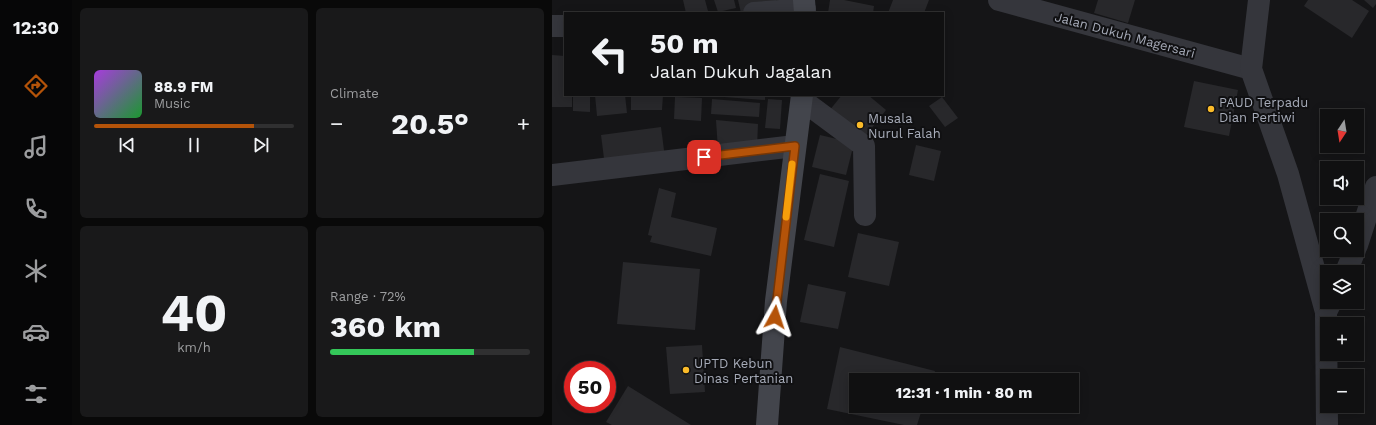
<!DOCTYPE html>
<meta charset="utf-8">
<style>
body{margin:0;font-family:"Work Sans",sans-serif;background:#19191a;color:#f1f3f6;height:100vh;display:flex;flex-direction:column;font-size:15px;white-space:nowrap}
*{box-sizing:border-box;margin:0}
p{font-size:13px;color:#9c9d9f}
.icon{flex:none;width:22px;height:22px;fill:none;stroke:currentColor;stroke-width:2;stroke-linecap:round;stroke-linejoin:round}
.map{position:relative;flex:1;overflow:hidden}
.side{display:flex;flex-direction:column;gap:8px;padding:8px;background:#090909;width:480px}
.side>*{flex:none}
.hud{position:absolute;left:12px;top:12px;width:380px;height:84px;border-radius:0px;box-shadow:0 2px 10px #0003,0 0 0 1px #303031;background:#101011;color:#f1f3f6;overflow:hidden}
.needle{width:26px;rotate:192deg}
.tools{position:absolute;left:768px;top:109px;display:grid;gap:8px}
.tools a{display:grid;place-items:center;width:44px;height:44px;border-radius:0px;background:#101011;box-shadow:0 2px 10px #0003,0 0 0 1px #303031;font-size:20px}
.speed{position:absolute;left:12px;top:361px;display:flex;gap:8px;font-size:20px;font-weight:700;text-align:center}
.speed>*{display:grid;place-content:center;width:52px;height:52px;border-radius:50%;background:#101011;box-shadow:0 2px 10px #0003,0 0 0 1px #303031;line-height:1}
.speed .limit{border:6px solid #d22;background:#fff;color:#111}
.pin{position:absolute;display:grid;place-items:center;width:34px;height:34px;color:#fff;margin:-17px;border-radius:8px;box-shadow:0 2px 6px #0006}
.me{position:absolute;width:44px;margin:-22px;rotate:5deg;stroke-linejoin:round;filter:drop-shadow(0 0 3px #0008)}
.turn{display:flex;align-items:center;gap:14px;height:84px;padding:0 20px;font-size:18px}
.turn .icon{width:52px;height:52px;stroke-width:2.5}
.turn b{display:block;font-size:28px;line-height:34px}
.big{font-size:30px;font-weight:700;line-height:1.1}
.side .tile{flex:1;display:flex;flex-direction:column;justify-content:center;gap:6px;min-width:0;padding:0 14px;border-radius:6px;background:#19191a}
.side .dial{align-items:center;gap:0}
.dial b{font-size:52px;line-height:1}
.song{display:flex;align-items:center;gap:12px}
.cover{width:48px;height:48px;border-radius:6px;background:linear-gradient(135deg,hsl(280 70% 55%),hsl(130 70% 35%))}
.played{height:4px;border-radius:2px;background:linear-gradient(90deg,#b45309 80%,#303031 80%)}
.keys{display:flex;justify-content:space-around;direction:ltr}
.heat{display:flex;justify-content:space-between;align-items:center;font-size:22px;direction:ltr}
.charge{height:6px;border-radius:3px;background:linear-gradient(90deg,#34c759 72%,#303031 0)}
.side .tiles{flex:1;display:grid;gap:8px;grid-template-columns:repeat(2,1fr)}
.trip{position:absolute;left:297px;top:373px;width:230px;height:40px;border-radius:0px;background:#101011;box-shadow:0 2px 10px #0003,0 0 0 1px #303031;font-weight:700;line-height:40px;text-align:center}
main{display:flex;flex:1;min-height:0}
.dock{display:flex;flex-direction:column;width:72px;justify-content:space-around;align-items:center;background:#060607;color:#9c9d9f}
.dock .icon{width:28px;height:28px}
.dock .current{color:#b45309}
.dock b{font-size:18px;color:#f1f3f6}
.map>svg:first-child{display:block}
.building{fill:#28282b}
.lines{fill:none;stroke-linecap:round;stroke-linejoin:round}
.minor{stroke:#35363c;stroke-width:22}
.tertiary{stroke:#35363c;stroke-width:22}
.secondary{stroke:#43454c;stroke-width:22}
.route-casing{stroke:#753606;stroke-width:10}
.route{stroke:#b45309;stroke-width:7}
.slow{stroke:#f59e0b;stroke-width:7}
.poi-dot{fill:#fbbb29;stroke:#101012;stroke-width:1.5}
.labels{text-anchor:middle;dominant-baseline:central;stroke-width:4;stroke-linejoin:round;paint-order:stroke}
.street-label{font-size:13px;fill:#a6abb8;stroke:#101012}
.poi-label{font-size:13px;fill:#a6abb8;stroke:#101012;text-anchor:start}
</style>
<main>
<nav class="dock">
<b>12:30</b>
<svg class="icon current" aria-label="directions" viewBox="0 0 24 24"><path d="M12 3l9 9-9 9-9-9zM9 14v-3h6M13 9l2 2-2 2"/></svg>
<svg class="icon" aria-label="music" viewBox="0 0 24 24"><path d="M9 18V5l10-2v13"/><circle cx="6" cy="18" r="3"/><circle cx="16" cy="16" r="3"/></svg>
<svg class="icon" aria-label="phone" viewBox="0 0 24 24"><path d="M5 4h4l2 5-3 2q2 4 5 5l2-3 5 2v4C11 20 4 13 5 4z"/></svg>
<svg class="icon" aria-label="climate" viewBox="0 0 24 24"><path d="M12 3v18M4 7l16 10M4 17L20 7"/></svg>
<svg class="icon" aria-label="car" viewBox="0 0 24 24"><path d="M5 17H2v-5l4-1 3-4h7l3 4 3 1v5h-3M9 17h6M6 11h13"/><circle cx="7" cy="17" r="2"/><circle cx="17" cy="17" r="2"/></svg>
<svg class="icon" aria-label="filters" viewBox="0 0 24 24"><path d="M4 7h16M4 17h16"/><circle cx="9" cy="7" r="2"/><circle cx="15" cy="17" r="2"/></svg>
</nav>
<section class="side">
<div class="tiles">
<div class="tile">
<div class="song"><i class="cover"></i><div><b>88.9 FM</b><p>Music</p></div></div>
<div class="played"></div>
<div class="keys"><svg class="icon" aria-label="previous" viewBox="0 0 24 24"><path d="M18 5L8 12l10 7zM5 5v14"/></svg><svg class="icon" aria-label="pause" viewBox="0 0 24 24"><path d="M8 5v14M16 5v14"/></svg><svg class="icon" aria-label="next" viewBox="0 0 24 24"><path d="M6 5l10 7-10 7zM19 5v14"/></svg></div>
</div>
<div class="tile"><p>Climate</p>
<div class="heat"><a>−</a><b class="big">20.5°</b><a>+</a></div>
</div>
<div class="tile dial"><b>40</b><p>km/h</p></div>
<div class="tile"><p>Range · 72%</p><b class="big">360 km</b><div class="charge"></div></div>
</div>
</section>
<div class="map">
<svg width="824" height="425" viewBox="0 0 824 425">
<rect width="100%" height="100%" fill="#151517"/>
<g class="building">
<polygon points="131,0 153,0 156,11 148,13 134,13"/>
<polygon points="162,0 182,0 184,8 166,12"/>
<polygon points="186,0 224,0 225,4 189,13"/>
<polygon points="278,0 292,0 322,6 321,13 276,13"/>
<polygon points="341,0 377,0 372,13 336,13"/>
<polygon points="546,0 583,0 576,23 542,13"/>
<polygon points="756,0 800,0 817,11 800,38 752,6"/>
<polygon points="812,0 824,0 824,4 821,8"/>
<polygon points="0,55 13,56 13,95 20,95 20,107 0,107"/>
<polygon points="642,81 686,90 677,136 632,127"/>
<polygon points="21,95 38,95 38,112 21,111"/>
<polygon points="43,95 73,95 75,113 45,116"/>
<polygon points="79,95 111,95 110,110 79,110"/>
<polygon points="159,95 213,95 213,100 159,96"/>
<polygon points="290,95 316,95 334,110 311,139 277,111"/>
<polygon points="123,97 150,98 149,121 122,119"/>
<polygon points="390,97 406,118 393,127 377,106"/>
<polygon points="160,99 208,103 207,117 159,114"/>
<polygon points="216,99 230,100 228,129 213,128"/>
<polygon points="164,120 206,124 205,147 166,150"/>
<polygon points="109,127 113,158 53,166 49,135"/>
<polygon points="268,135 302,143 294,175 260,167"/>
<polygon points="364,145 389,151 382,181 357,175"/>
<polygon points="268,174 297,181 282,247 252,240"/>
<polygon points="107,188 124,193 119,217 165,228 159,256 98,242 100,236 96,235"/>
<polygon points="306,233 347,242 337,286 296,277"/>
<polygon points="71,262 148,269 143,330 65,324"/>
<polygon points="256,284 294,292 286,329 248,322"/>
<polygon points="150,345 153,392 118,394 114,347"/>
<polygon points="288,347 383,371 380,380 304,380 304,406 371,406 365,425 352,425 275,409"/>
<polygon points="76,386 139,425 60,425 54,422"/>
</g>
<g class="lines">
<g class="minor">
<polyline points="447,0 699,69"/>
<polyline points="707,0 699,69 736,174 774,312"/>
<polyline points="202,13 253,9"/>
<polyline points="0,26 13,26"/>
<polyline points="250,100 312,146 313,215"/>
<polyline points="0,175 243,146"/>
</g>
<g class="tertiary">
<polyline points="805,245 824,187"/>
<polyline points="794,272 803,250"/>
<polyline points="775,425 774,312 779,302"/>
</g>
<g class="secondary">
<polyline points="252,0 253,13"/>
<polyline points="215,425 224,301 250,95"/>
</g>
</g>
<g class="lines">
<g class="route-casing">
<polyline id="route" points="152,157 243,146 223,317"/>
</g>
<use href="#route" class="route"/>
<polyline class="slow" points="234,217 240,164"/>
</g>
<g class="poi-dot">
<circle cx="659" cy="109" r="4"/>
<circle cx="308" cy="125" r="4"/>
<circle cx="134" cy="370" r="4"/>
</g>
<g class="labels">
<g class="street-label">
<text transform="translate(573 35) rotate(15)">Jalan Dukuh Magersari</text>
</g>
<g class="poi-label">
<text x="667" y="102">PAUD Terpadu<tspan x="667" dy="15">Dian Pertiwi</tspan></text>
<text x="316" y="118">Musala<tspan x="316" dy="15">Nurul Falah</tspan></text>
<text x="142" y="363">UPTD Kebun<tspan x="142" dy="15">Dinas Pertanian</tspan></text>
</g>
</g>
</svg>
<div class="tools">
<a><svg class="needle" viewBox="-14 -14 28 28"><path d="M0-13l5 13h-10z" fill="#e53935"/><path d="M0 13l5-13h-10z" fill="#9c9d9f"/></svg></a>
<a><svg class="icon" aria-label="sound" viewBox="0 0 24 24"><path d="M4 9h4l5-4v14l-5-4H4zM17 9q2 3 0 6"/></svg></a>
<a><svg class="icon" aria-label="search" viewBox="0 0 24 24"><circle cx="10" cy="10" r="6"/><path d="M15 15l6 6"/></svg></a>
<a><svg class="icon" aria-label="layers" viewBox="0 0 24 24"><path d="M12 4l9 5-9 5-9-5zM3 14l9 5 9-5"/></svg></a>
<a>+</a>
<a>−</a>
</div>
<div class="speed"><div class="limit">50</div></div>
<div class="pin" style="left:152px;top:157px;background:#d93025"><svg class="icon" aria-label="arrive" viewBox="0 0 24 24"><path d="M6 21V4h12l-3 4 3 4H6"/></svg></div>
<svg class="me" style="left:223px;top:317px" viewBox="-20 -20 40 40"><path d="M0-17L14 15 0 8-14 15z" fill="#b45309" stroke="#fff" stroke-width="4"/></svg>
<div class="trip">12:31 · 1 min · 80 m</div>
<div class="hud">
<div class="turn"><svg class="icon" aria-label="left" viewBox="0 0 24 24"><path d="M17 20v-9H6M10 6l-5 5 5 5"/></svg><div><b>50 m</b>Jalan Dukuh Jagalan</div></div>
</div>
</div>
</main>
